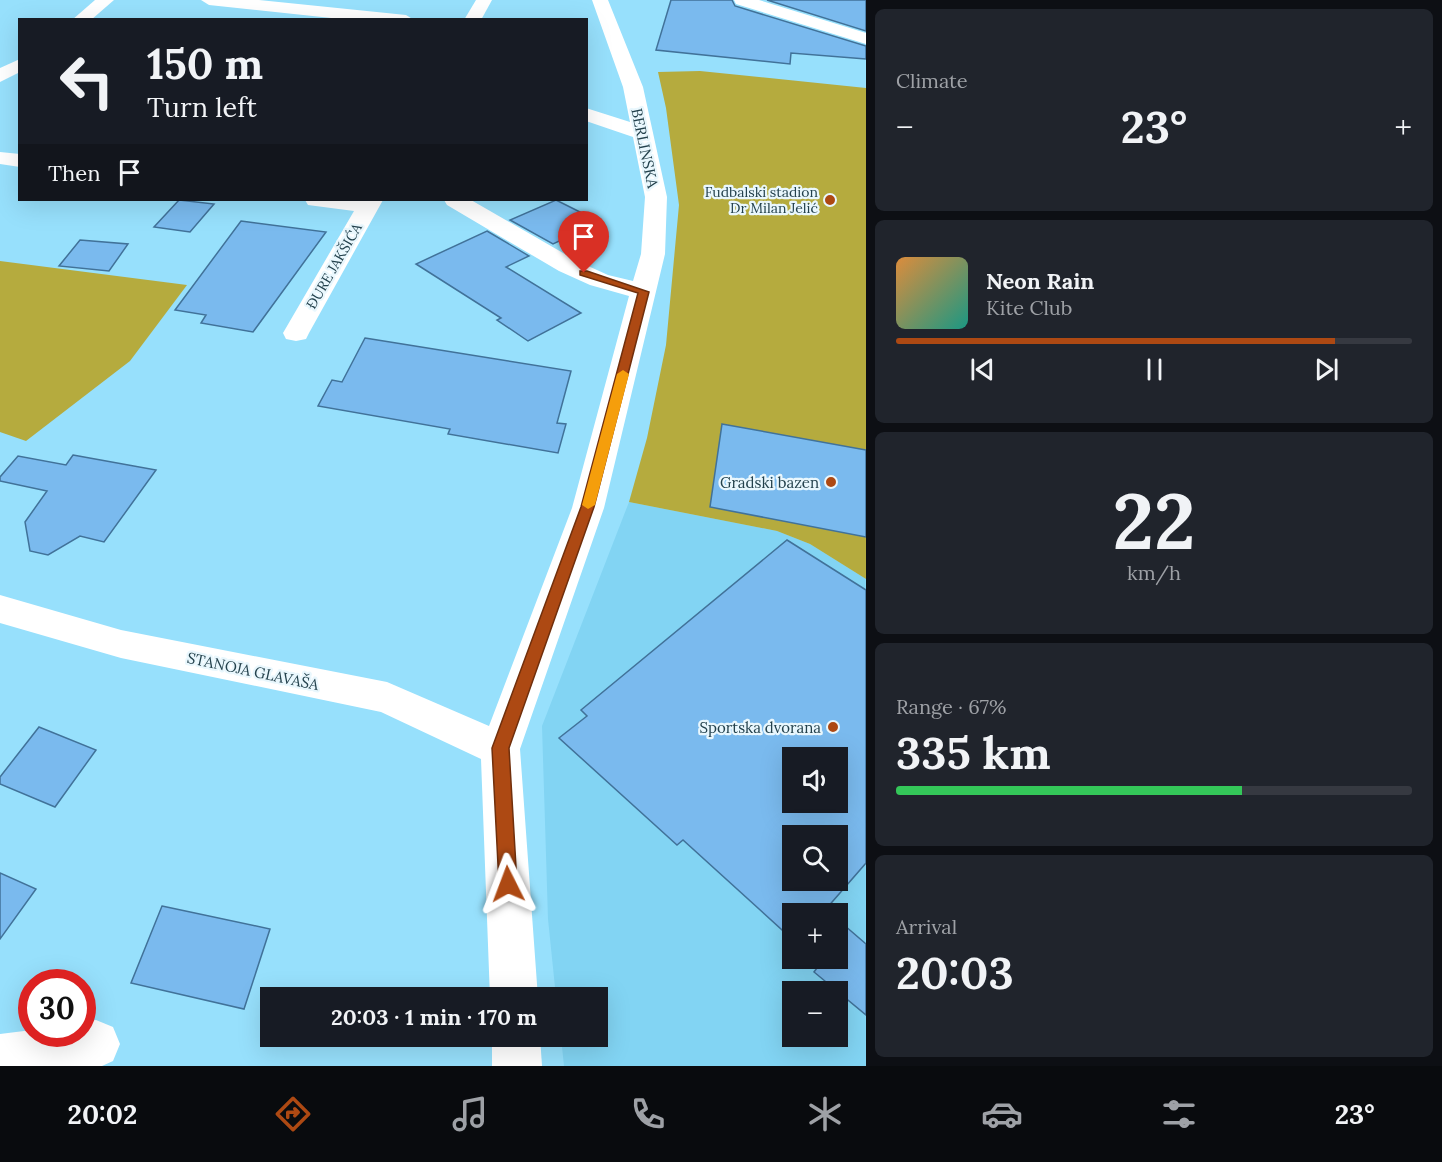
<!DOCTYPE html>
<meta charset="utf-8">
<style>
body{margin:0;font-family:Lora,serif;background:#20242c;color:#f1f3f6;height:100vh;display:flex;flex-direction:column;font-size:22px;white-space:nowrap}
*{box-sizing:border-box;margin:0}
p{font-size:20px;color:#9ea1a6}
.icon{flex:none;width:33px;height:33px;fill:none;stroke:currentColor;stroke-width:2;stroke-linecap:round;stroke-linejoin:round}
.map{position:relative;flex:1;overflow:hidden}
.details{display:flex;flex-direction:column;gap:9px;padding:9px;background:#0d0f14;width:576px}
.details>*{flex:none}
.hud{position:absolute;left:18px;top:18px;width:570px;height:183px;border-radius:0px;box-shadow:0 6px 24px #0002;background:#171b24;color:#f1f3f6;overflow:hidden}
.buttons{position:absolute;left:782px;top:747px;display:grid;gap:12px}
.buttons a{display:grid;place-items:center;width:66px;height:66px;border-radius:0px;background:#171b24;box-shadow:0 6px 24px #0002;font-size:30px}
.speed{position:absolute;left:18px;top:969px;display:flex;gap:12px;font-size:30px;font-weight:700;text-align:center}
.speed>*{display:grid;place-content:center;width:78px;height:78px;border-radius:50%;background:#171b24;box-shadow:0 6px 24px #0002;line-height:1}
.speed .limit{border:9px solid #d22;background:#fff;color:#111}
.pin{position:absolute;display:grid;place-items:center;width:51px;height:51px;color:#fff;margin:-62px -26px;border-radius:50% 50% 50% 0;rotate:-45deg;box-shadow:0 0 6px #0007}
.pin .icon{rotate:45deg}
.me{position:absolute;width:66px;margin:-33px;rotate:357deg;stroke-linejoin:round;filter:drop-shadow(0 0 4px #0008)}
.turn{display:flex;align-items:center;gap:21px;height:126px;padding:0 30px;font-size:27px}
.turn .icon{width:78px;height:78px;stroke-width:2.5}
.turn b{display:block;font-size:42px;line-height:51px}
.then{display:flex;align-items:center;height:57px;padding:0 30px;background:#0003;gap:12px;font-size:22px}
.big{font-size:45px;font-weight:700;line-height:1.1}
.details .tile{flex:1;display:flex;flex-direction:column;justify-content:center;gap:9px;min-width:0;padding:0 21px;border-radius:9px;background:#20242c}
.details .dial{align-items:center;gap:0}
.dial b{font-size:78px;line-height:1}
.song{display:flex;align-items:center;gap:18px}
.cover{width:72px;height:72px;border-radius:9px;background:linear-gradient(135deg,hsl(30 70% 55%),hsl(170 70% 35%))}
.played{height:6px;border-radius:3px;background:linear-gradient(90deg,#ad4913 85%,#363941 85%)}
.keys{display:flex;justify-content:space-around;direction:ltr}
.heat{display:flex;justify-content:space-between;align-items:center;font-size:33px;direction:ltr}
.charge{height:9px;border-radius:4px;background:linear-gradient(90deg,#34c759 67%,#363941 0)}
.trip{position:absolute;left:260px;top:987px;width:348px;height:60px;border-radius:0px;background:#171b24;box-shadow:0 6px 24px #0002;font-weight:700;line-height:60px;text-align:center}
.dock{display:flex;height:96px;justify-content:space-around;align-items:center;background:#090b0e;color:#9ea1a6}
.dock .icon{width:42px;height:42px}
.dock .selected{color:#ad4913}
.dock b{font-size:27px;color:#f1f3f6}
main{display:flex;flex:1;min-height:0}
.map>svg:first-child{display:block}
.built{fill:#82d4f3;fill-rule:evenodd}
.green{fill:#b5ab3e}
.building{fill:#7abaee;stroke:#417299;stroke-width:1.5;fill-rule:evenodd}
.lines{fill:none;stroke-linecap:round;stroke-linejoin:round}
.minor{fill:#fff;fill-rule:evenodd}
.route{fill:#ad4913;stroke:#702f0c;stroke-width:1.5}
.slow{fill:#f59e0b}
.poi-dot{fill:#ad4913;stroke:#e9f7fd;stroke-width:2}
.labels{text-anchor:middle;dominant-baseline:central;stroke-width:4.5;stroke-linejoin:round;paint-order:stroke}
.far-poi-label{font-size:14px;fill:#23414c;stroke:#e9f7fd;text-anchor:end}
.far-street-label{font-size:14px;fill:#23414c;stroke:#e9f7fd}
.street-label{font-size:15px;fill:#23414c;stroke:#e9f7fd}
.poi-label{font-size:15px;fill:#23414c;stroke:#e9f7fd;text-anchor:end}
</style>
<main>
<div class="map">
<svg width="866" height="1066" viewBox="0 0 866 1066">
<rect width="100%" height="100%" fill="#97e0fc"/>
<path class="built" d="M629,502L777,531L810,544L866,579V1066H564L561,1037L597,1036V998L556,997L548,919L542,726ZM792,758H837V802H792ZM792,836H837V880H792ZM792,914H837V958H792ZM792,992H837V1036H792Z"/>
<g class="green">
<polygon points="700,71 866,88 866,579 810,544 777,531 629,502 647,438 666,345 679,205 666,108 658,72"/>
<polygon points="0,261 187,285 130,361 26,441 0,432"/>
</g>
<g class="building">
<polygon points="671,0 732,0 735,6 866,46 866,59 791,53 790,64 656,50"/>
<polygon points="767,0 866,0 866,31"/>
<polygon points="179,200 214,204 190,232 154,227"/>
<polygon points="556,200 600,222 553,244 510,220"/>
<polygon points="241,221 326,232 253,332 201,323 206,315 175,310"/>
<polygon points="487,231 529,256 506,267 581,313 528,341 497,320 501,318 416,264"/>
<polygon points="80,240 128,244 109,271 59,266"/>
<polygon points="365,338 571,371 557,423 566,424 558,453 448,434 450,429 318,406 332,380 342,382"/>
<polygon points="722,424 866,450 866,537 710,507"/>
<polygon points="73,455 156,470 104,542 80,536 48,555 30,551 25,522 47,491 0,481 0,477 18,456 66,465"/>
<path d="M787,540L866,590V863L826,909L831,914H792V939L683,840L677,845L559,738L587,716L581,710ZM792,758H837V802H792ZM792,836H837V880H792Z"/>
<polygon points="39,727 96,750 55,807 0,784 0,777"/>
<polygon points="0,873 36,889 0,939"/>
<polygon points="162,906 270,929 244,1009 131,983"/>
<polygon points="837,919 866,944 866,1015 814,972 820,964 814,958 837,958"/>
</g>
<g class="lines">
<g class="minor">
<polygon points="95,0 114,0 91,20 72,20"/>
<polygon points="201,0 259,0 406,15 414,20 350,20 209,5"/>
<polygon points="476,0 492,0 481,20 464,20"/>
<polygon points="592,0 608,0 643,87 667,197 665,254 604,508 520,749 538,998 490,998 481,759 381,712 121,658 0,623 0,595 121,630 387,682 489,726 572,508 629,296 590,285 559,271 447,205 444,200 471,200 577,261 608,275 633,281 641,254 645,197 633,137 586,121 586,108 630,122 623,87"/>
<polygon points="734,0 759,0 866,33 866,44 736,4"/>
<polygon points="20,59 20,72 0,82 0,68"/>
<polygon points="0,152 20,154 20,167 0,164"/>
<polygon points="305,200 383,200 309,333 306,339 296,341 286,339 283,333 354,211 308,205"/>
<polygon points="96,1020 113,1027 120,1044 113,1061 102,1066 0,1066 0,1034 32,1030 32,1034 82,1034 82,1022"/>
<polygon points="492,1036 540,1036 542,1066 492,1066"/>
</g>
</g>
<polygon class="route" points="580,271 587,271 649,292 594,507 509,748 517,884 514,890 508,893 501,890 499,884 492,748 581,507 638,293 580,275"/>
<polygon class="slow" points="623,370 629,374 595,505 588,509 582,505 617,374"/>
<g class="poi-dot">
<circle cx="830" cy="200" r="6"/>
<circle cx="831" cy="482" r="6"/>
<circle cx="833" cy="727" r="6"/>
</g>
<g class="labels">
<g class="far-poi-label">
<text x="818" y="192">Fudbalski stadion<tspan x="818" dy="16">Dr Milan Jelić</tspan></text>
</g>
<g class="far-street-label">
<text transform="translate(334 266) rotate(-60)">ĐURE JAKŠIĆA</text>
</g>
<g class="street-label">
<text transform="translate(645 148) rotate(78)">BERLINSKA</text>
<text transform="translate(253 671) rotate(12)">STANOJA GLAVAŠA</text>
</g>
<g class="poi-label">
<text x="819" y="482">Gradski bazen</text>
<text x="821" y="727">Sportska dvorana</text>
</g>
</g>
</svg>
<div class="buttons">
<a><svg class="icon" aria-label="sound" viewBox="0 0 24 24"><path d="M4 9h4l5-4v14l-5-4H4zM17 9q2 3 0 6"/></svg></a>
<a><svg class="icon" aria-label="search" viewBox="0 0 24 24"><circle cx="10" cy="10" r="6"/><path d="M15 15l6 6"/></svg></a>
<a>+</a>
<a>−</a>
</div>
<div class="speed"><div class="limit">30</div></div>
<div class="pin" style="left:584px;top:273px;background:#d93025"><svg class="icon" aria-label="arrive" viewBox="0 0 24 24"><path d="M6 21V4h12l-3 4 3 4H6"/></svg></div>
<svg class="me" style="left:508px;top:884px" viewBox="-20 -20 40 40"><path d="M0-17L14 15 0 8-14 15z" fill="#ad4913" stroke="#fff" stroke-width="4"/></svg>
<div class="trip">20:03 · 1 min · 170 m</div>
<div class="hud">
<div class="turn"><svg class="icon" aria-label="left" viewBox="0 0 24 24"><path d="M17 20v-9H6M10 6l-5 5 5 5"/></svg><div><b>150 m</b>Turn left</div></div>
<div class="then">Then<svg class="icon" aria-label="arrive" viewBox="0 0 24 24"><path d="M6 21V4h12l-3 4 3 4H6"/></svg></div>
</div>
</div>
<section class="details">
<div class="tile"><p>Climate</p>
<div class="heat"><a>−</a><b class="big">23°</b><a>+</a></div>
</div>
<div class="tile">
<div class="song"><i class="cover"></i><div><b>Neon Rain</b><p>Kite Club</p></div></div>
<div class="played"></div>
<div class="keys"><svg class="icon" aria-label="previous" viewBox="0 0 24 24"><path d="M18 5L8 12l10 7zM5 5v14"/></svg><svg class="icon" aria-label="pause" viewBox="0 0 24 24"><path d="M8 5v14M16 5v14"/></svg><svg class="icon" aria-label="next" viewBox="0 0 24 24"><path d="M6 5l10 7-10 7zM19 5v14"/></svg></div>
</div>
<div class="tile dial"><b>22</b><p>km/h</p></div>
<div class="tile"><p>Range · 67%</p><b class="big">335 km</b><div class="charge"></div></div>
<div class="tile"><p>Arrival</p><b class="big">20:03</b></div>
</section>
</main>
<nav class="dock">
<b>20:02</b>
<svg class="icon selected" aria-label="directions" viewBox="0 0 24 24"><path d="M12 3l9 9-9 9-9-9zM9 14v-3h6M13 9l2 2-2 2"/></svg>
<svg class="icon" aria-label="music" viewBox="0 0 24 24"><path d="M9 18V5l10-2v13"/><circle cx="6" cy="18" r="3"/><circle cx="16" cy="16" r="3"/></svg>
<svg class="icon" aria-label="phone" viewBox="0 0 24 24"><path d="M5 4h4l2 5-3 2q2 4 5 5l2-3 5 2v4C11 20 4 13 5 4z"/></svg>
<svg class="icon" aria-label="climate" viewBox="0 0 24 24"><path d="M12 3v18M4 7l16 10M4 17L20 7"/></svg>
<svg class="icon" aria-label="car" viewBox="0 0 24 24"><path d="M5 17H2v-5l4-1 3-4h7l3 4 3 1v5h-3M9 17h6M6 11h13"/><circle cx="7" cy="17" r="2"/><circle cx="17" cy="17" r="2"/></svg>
<svg class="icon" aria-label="filters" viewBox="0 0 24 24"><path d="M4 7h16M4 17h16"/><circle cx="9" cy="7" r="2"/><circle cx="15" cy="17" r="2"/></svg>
<b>23°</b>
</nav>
